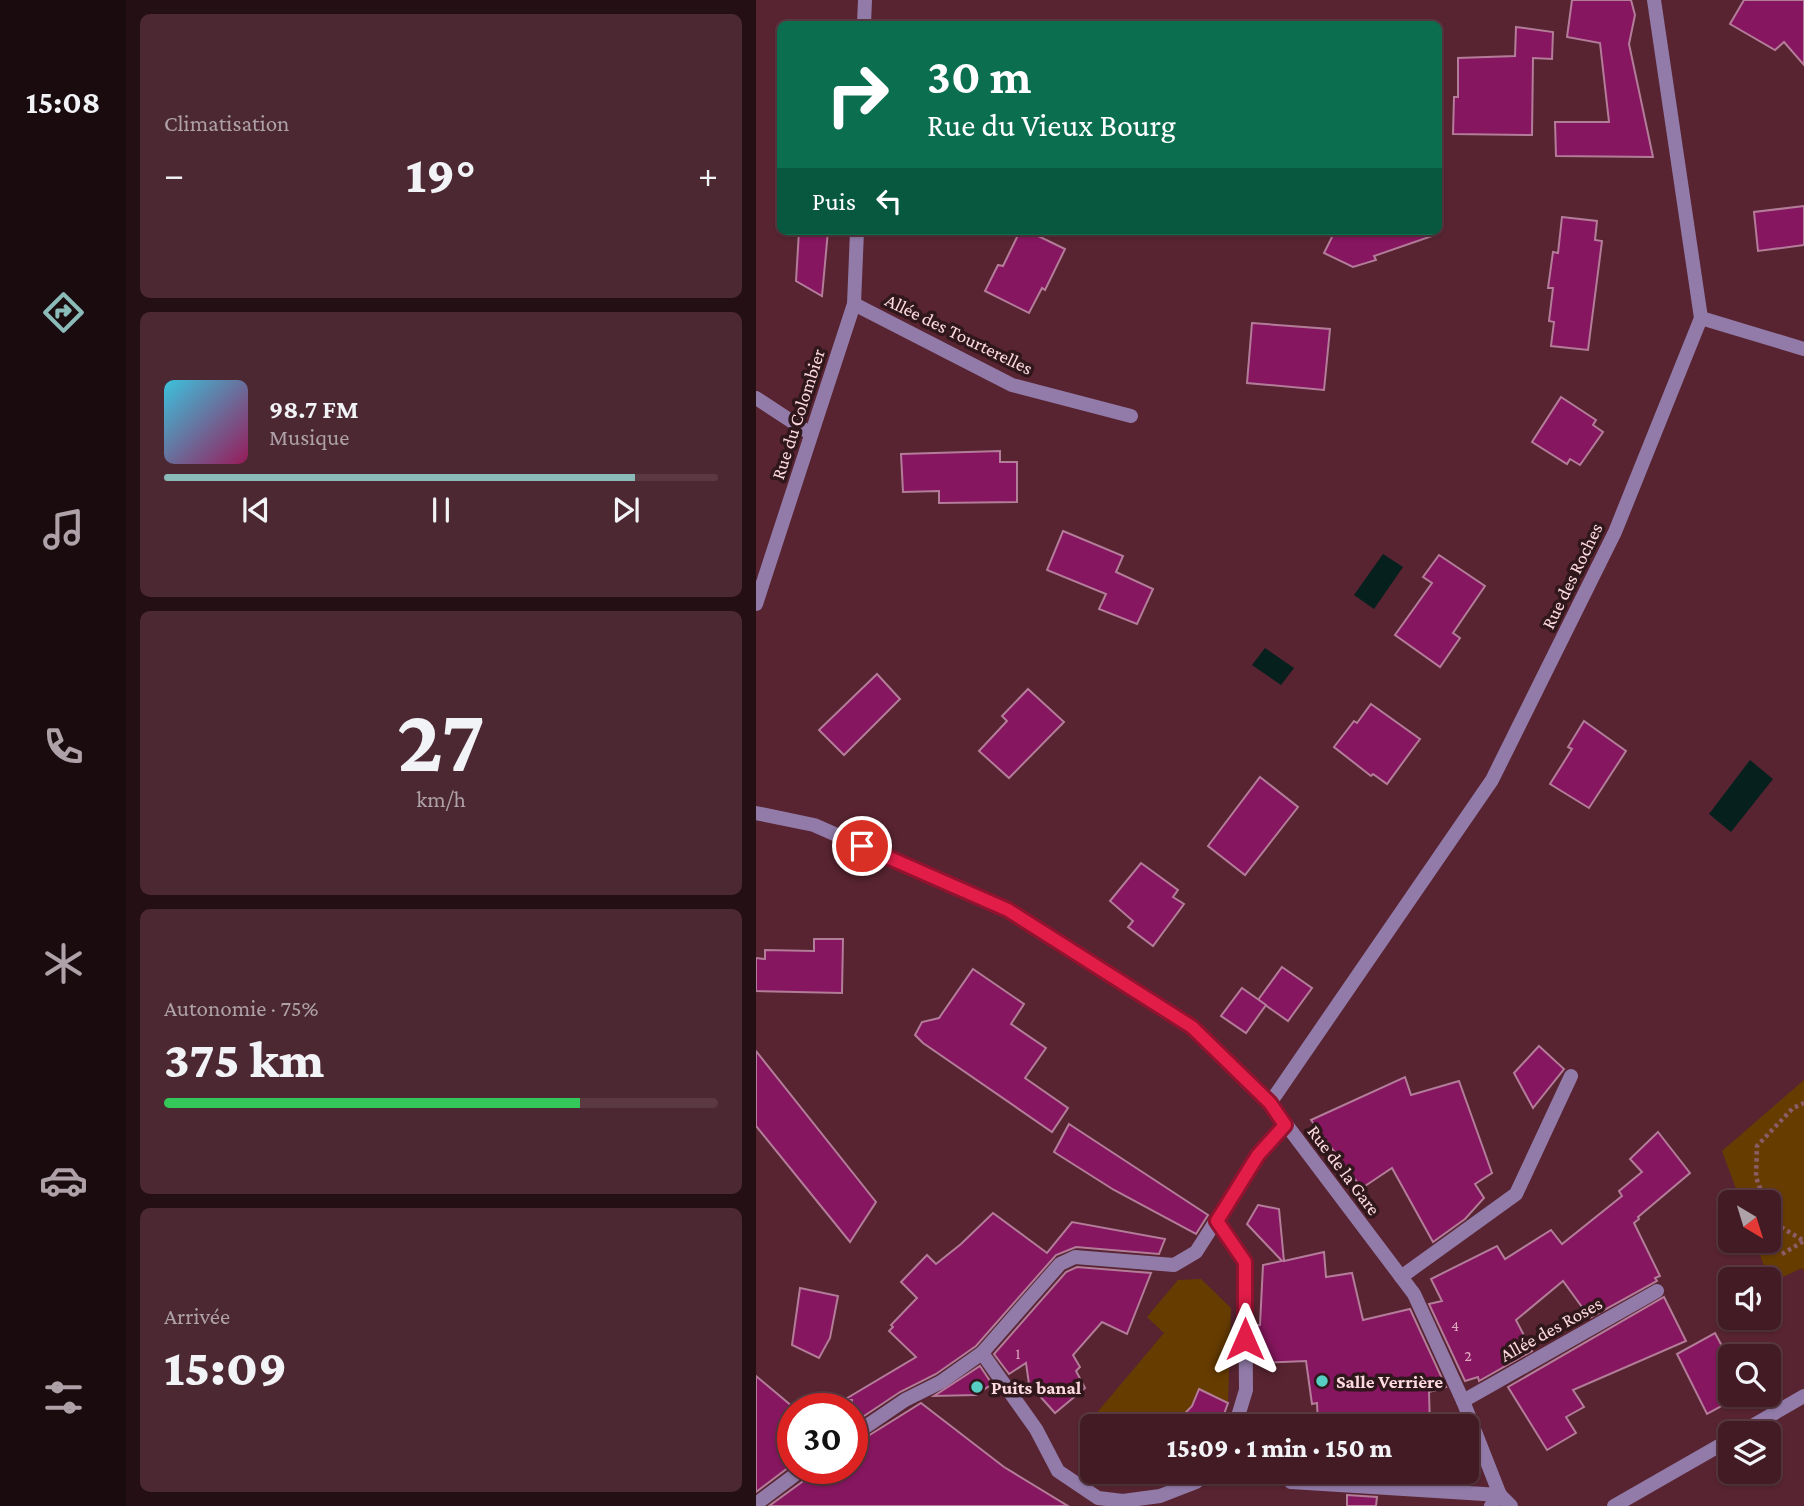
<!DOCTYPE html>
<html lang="fr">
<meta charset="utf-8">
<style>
body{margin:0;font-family:"Crimson Pro",serif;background:#4c2832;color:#f1f3f6;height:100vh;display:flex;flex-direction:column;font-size:26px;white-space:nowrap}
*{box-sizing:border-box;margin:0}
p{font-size:23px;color:#aea1a7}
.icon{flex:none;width:38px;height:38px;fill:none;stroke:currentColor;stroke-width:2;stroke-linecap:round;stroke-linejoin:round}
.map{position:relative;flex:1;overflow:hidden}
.side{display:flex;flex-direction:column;gap:14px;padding:14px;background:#240f14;width:630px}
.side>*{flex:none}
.guide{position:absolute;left:21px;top:21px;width:665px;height:214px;border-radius:10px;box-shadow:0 2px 5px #0004,0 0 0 2px #5a3942;background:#0b6e4f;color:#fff;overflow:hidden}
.needle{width:46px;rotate:142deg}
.buttons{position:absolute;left:962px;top:1190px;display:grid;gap:14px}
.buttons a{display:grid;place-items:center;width:63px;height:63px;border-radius:10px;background:#421b25;box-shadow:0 2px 5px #0004,0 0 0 2px #5a3942;font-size:35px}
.speed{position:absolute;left:21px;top:1393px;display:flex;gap:14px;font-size:35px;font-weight:700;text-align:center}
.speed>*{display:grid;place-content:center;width:91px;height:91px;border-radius:50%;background:#421b25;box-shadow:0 2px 5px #0004,0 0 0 2px #5a3942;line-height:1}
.speed .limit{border:10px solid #d22;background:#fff;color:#111}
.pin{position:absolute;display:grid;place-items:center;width:60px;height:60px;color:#fff;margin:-30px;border:4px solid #fff;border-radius:50%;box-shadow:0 2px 7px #0007}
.me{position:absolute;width:77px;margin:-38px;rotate:0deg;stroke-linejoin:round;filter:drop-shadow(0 0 5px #0008)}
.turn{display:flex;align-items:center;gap:24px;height:147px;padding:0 35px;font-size:32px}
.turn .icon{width:91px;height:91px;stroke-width:2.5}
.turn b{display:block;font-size:49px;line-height:60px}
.then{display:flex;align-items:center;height:66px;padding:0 35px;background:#0003;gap:14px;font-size:26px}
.big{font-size:52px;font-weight:800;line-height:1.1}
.side .tile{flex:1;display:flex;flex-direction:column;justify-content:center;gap:10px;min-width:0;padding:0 24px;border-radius:10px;background:#4c2832}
.side .dial{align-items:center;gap:0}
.dial b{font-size:91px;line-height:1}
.song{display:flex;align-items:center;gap:21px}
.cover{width:84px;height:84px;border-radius:10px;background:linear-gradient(135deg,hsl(190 70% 55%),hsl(330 70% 35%))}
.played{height:7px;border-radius:4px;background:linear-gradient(90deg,#8bbbb9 85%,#5a3942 85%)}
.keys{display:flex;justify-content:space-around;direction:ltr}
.heat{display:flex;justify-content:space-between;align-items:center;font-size:38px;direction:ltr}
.charge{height:10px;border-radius:5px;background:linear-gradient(90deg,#34c759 75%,#5a3942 0)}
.trip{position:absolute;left:324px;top:1414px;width:399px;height:70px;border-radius:10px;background:#421b25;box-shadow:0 2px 5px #0004,0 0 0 2px #5a3942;font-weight:800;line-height:70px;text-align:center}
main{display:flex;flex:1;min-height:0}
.menu{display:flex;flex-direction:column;width:126px;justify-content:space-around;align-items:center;background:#1a0b0f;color:#aea1a7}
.menu .icon{width:49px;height:49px}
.menu .on{color:#8bbbb9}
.menu b{font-size:32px;color:#f1f3f6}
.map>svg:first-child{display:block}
.green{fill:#673c00}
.water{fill:#06201d}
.building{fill:#86165f;stroke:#b37c99;stroke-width:2}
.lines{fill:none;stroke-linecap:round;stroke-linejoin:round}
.path{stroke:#8b5d68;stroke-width:4.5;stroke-dasharray:3.5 3.5;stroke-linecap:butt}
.service{stroke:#927ba9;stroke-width:14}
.minor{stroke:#927ba9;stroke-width:14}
.tertiary{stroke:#927ba9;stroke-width:14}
.route-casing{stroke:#92132f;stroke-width:18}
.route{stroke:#e11d48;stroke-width:12}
.poi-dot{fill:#57cec2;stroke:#2f171c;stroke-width:2.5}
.labels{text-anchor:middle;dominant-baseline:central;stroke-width:7;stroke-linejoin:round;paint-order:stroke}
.number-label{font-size:16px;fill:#dfa9c0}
.street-label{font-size:19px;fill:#fddae0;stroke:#2f171c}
.poi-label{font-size:19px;font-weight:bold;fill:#fddae0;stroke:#2f171c;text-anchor:start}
</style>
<main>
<nav class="menu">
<b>15:08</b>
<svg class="icon on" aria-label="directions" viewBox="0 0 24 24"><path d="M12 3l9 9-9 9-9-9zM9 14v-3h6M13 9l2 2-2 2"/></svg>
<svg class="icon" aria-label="music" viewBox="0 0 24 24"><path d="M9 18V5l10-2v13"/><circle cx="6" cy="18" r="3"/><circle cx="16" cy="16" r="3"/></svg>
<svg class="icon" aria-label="phone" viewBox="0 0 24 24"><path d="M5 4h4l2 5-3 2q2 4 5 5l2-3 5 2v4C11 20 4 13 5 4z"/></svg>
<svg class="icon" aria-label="climate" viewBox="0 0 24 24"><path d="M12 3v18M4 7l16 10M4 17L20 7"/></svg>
<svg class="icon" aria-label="car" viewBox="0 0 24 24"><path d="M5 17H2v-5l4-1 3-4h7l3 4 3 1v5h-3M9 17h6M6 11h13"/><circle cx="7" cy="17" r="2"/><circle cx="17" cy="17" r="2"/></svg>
<svg class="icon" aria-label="filters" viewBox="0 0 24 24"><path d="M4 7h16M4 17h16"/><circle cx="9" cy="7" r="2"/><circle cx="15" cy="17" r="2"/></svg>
</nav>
<section class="side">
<div class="tile"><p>Climatisation</p>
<div class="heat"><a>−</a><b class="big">19°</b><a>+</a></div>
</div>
<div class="tile">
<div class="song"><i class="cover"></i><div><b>98.7 FM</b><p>Musique</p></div></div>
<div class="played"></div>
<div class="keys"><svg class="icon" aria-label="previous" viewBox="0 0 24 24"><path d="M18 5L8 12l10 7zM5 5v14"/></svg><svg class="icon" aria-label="pause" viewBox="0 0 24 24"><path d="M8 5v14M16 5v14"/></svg><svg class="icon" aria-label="next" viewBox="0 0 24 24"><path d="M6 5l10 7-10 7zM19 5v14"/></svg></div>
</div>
<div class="tile dial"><b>27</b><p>km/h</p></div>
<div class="tile"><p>Autonomie · 75%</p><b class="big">375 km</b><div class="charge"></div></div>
<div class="tile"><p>Arrivée</p><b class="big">15:09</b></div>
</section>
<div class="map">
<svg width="1048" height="1506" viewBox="0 0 1048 1506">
<rect width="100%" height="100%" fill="#582431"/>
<g class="green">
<polygon points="1048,1080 1048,1271 1046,1268 1014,1283 999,1241 1013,1241 1013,1202 985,1202 966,1151"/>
<polygon points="445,1279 475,1308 472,1403 443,1389 436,1406 417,1426 352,1426 339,1415 408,1333 391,1317 422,1280"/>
</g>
<g class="water">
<polygon points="627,554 647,567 618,609 598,595"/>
<polygon points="509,648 538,668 525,685 496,665"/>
<polygon points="994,760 1017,779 975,832 953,814"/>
</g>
<g class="building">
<polygon points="816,0 875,0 879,15 873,44 897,157 800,156 799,122 853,122 844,43 811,37"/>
<polygon points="988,0 1048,0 1048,65 1028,42 1019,50 974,24"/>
<polygon points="760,27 797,32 796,59 777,58 776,135 697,134 698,97 702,97 702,58 759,56"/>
<polygon points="1048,206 1048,245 1002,251 998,212"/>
<polygon points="806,217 841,221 839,240 846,241 832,350 795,346 798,322 793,321 797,288 792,288 797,252 802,253"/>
<polygon points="43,231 72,231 66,296 40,281"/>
<polygon points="264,231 272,231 309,249 289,290 286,288 273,313 229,291 242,265 247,266"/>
<polygon points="579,231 679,231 679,235 618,256 620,260 597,267 568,253"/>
<polygon points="496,323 574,329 568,390 491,383"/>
<polygon points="805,397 840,420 837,425 847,432 824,465 814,459 811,464 776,442"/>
<polygon points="244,451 244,462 261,462 261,502 183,503 183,491 147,492 145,454"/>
<polygon points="307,531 367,556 360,572 397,589 381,624 343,609 350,594 291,570"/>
<polygon points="683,555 729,586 697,633 704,638 684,667 639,635 676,583 667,577"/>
<polygon points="121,674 144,699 88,755 63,730"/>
<polygon points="272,689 308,722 253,778 223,751 251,721 246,716"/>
<polygon points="615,704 664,739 631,784 617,774 615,776 578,747 598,721 601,723"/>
<polygon points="828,721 870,751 833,808 794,784 816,749 812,747"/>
<polygon points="504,777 542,807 489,875 452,846"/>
<polygon points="385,863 422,890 417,897 428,904 397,946 372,927 377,921 354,901"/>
<polygon points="58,939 87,939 86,993 0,991 0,958 9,959 9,950 58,951"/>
<polygon points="526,967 556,988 532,1021 502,1000"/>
<polygon points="217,969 268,1004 255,1024 290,1048 269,1078 312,1108 296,1132 167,1043 159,1035 166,1022 183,1018"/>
<polygon points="486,988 510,1005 490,1033 465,1016"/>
<polygon points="783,1046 808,1069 777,1108 758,1073"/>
<polygon points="0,1051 120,1202 94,1242 0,1126"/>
<polygon points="649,1077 655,1095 703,1081 736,1173 719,1184 728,1198 709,1219 677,1242 636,1168 606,1188 591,1169 587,1170 580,1154 555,1120"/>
<polygon points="313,1124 452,1215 440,1234 358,1190 298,1152"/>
<polygon points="902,1132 934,1173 882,1217 883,1219 878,1223 904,1276 899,1278 901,1281 834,1318 807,1281 760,1320 776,1351 723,1381 722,1377 709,1381 673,1304 686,1301 675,1279 741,1246 749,1259 795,1230 806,1244 866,1196 863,1191 886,1172 874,1159"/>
<polygon points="502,1205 523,1209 528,1261 568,1252 570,1277 596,1273 607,1320 654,1309 690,1387 673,1392 674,1426 562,1426 561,1403 556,1404 550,1361 502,1363 499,1325 504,1325 507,1265 526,1261 491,1224"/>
<polygon points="237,1213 291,1253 316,1222 409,1239 403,1254 320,1247 300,1255 220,1346 180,1374 144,1392 96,1424 96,1400 88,1400 160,1357 133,1331 137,1327 135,1325 161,1298 145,1282 171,1255 180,1264 205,1244"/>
<polygon points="321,1267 395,1273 371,1334 346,1322 317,1355 324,1367 320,1371 329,1388 299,1413 273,1384 270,1363 253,1374 238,1354 310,1272"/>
<polygon points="44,1288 82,1296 74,1338 63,1358 36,1345"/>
<polygon points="908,1297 930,1341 817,1390 828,1407 810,1417 820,1433 791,1450 752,1387"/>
<polygon points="959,1333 975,1363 975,1401 951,1414 921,1354"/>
<polygon points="224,1366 236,1384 220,1395 178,1396"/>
<polygon points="0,1376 37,1407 37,1464 0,1492"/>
<polygon points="443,1389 472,1403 464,1425 417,1426 436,1406"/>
<polygon points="165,1403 248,1467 312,1506 13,1506 54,1476 57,1468 96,1468 96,1446"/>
<polygon points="376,1472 436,1472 405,1485"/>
<polygon points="592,1472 677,1472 677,1473 621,1472 621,1478 592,1476"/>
<polygon points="591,1495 621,1497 620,1506 591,1506"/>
</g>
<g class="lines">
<g class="path">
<polyline points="1009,1202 1000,1177 1001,1146 1037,1108 1048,1103"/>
<polyline points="1013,1210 1025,1227 1048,1241"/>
<polyline points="1026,1254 1048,1241"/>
<polyline points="501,1472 515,1473"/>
</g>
<polyline class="service" points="535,1482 744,1495"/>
<g class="minor">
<polyline points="108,24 109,0"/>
<polyline points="98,304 256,385 375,416"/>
<polyline points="945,318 1048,349"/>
<polyline points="0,398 55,434"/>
<polyline points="0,604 98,304 101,231"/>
<polyline points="514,1103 736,780 859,532 945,318 898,0"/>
<polyline points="461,1221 489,1262 490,1390 479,1426"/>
<polyline points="645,1277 760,1194 815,1076"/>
<polyline points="226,1353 280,1429 302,1471 342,1498 367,1501 404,1496 440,1482 453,1472"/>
<polyline points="707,1401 901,1291"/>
<polyline points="984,1433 1048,1396"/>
<polyline points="96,1436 149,1400 185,1382 226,1353 304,1264 319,1257 418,1265 440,1252 502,1155 529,1125"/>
<polyline points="0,1504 48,1468"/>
<polyline points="735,1506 744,1495"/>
<polyline points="858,1506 975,1439"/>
</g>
<polyline class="tertiary" points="0,813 58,825 252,910 436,1027 514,1103 658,1294 707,1401 744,1495 755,1506"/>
</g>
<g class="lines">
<g class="route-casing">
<polyline id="route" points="106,846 252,910 436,1027 514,1103 529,1125 502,1155 461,1221 489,1262 489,1339"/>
</g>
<use href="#route" class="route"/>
</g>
<g class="poi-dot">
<circle cx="566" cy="1381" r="7"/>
<circle cx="221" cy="1387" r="7"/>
</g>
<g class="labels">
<g class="number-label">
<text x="699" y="1325">4</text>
<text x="262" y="1353">1</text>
<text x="712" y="1355">2</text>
</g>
<g class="street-label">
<text transform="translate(203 334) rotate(26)">Allée des Tourterelles</text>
<text transform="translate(42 414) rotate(-72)">Rue du Colombier</text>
<text transform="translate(816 576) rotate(-64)">Rue des Roches</text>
<text transform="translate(588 1170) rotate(53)">Rue de la Gare</text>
<text transform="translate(795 1329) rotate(-29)">Allée des Roses</text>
</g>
<g class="poi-label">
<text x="580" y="1381">Salle Verrière</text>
<text x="235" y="1387">Puits banal</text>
</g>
</g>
</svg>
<div class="buttons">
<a><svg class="needle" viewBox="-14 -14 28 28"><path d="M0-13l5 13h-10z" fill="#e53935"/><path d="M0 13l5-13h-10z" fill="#aea1a7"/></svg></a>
<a><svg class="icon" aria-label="sound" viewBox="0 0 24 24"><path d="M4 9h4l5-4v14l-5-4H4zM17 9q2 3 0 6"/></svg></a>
<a><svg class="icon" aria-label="search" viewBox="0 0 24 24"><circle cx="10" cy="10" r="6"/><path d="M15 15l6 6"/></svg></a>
<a><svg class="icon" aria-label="layers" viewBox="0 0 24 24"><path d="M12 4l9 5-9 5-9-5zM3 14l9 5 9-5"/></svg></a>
</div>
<div class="speed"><div class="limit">30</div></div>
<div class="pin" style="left:106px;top:846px;background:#d93025"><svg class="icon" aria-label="arrive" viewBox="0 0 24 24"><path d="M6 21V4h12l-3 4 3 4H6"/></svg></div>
<svg class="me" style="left:489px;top:1339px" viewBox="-20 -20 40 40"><path d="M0-17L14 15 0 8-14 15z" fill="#e11d48" stroke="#fff" stroke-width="4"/></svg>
<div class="trip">15:09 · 1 min · 150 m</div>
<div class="guide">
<div class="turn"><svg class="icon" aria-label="right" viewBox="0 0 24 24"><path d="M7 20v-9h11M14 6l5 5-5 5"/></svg><div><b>30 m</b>Rue du Vieux Bourg</div></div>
<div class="then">Puis<svg class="icon" aria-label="left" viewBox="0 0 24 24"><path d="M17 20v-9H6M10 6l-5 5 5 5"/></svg></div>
</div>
</div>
</main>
